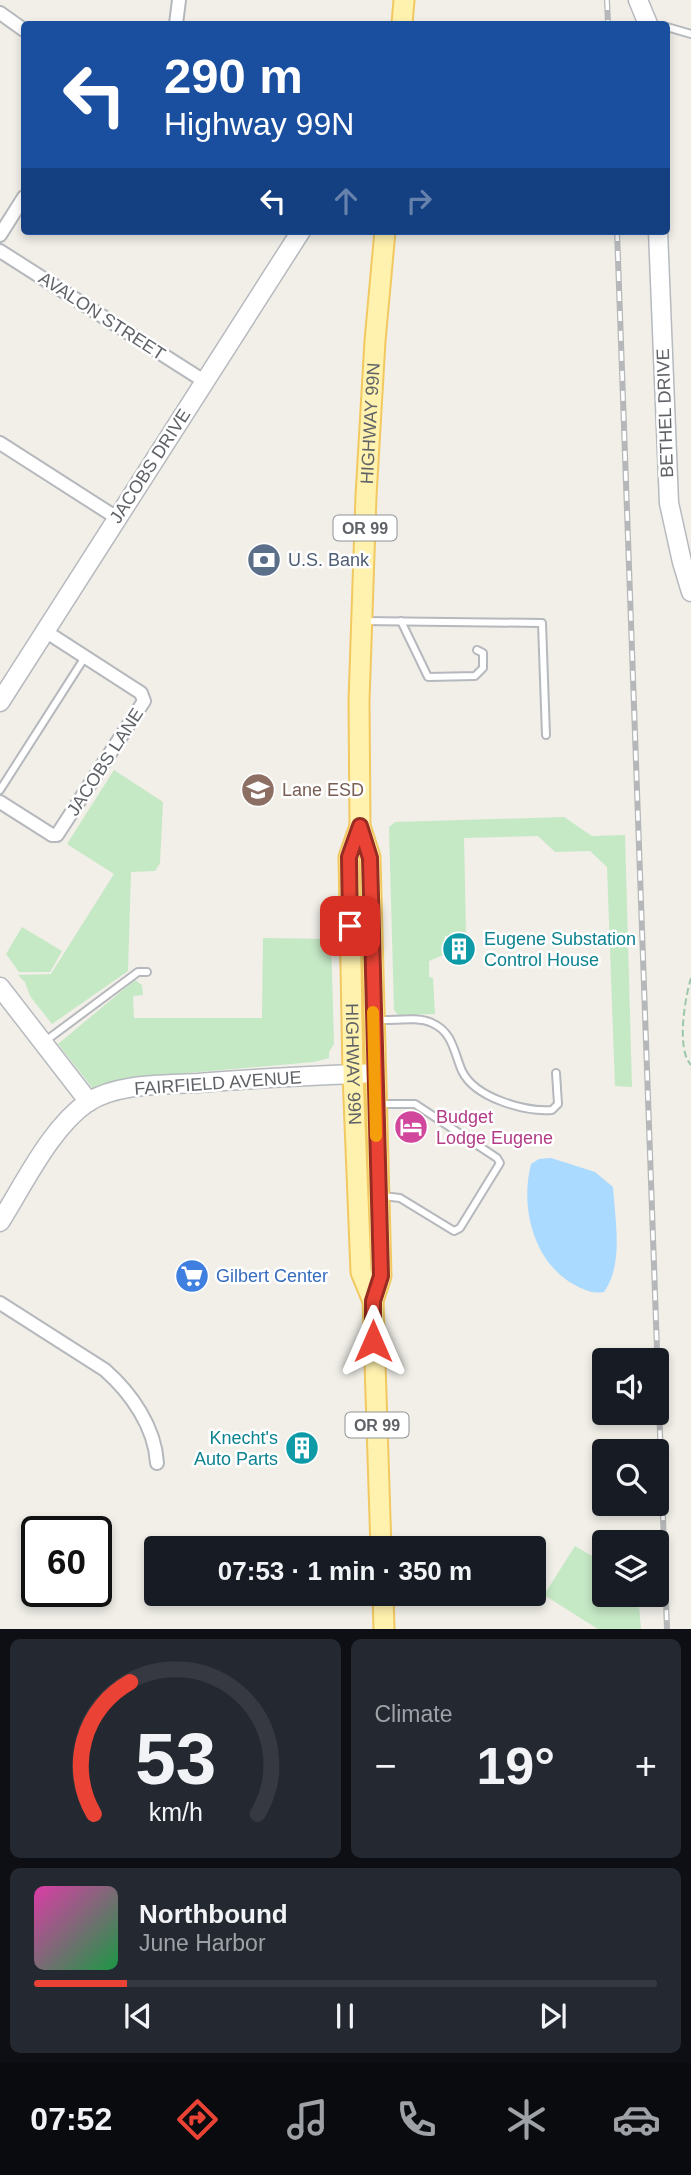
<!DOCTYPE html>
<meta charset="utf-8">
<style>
body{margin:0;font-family:Arial,sans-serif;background:#242831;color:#f1f3f6;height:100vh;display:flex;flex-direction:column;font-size:26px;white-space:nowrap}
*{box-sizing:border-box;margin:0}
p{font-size:23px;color:#9ea1a6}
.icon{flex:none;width:38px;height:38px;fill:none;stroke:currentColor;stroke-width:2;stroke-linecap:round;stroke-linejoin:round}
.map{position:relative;height:1629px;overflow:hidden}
.panel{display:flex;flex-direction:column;gap:10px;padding:10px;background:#0d0f14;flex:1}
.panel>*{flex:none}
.top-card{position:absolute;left:21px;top:21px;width:649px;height:214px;border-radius:7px;box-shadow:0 4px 10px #0003;background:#1a4fa0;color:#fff;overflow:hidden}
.tools{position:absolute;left:592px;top:1348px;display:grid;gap:14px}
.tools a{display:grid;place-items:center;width:77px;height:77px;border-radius:7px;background:#171b24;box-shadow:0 4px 10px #0003;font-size:35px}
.speed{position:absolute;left:21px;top:1516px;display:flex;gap:14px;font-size:35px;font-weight:700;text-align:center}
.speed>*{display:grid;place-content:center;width:91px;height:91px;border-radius:50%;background:#171b24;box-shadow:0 4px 10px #0003;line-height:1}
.speed .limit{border:4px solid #111;border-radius:10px;background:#fff;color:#111}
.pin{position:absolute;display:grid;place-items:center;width:60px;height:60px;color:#fff;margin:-30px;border-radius:14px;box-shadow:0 4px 10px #0006}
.me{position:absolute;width:77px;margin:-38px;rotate:0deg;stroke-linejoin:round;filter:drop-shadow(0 0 5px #0008)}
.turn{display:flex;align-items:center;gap:24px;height:147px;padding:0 28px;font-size:32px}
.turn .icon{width:91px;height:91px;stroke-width:2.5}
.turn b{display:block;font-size:49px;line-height:60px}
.lanes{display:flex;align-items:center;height:66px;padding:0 28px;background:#0003;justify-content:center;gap:35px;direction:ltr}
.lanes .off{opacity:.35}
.big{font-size:52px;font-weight:600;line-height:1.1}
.panel .tile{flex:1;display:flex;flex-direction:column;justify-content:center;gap:10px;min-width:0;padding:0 24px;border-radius:10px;background:#242831}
.panel .dial{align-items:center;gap:0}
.dial svg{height:182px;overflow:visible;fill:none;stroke:#363941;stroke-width:7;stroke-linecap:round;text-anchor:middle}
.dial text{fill:#f1f3f6;stroke:none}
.song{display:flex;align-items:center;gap:21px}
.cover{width:84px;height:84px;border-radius:10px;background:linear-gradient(135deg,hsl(320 70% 55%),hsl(140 70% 35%))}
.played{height:7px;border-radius:4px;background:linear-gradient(90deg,#ea4335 15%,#363941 15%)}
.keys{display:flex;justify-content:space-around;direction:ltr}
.heat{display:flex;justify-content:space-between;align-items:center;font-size:38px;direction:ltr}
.panel .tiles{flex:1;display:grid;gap:10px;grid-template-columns:1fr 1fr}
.tile:last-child{grid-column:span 2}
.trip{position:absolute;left:144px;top:1536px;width:402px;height:70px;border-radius:7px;background:#171b24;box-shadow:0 4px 10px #0003;font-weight:600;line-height:70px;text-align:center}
.tabs{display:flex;height:112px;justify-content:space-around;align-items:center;background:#090b0e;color:#9ea1a6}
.tabs .icon{width:49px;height:49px}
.tabs .on{color:#ea4335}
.tabs b{font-size:32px;color:#f1f3f6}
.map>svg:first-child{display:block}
.green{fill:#c5e8c5}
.water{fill:#aadaff}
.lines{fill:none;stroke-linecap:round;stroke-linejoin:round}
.lane-casing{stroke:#b5b8bc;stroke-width:10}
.street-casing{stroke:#b5b8bc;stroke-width:16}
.secondary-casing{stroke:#b6babf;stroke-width:21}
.primary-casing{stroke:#f2c960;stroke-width:23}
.path{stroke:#9cc7a9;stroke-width:2;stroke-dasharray:7 3.5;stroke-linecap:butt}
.lane{stroke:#fff;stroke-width:6}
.street{stroke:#fff;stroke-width:12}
.secondary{stroke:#fff;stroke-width:18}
.primary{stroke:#fff2af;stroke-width:19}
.rail-casing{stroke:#b6b7b8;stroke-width:6}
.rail{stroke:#fff;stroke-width:3.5;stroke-dasharray:10;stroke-linecap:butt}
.route-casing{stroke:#982c22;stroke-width:18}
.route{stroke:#ea4335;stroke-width:12}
.slow{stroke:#f59e0b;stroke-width:12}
.labels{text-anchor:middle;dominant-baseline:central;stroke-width:5;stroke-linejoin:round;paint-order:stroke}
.shield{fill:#fff;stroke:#8f9295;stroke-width:2}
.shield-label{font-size:16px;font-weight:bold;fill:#5f6368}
.street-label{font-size:18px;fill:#5f6368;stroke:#fff}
.service-label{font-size:18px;fill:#4e5e75;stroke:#fff;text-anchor:start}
.education-label{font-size:18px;fill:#785e54;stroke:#fff;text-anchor:start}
.culture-label{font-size:18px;fill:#0d838f;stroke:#fff;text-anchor:start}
.hotel-label{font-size:18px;fill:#b23c85;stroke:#fff;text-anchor:start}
.shop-label{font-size:18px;fill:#366cbe;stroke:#fff;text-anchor:start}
</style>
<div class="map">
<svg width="691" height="1629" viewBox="0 0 691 1629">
<rect width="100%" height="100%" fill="#f1efe8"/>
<g class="green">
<polygon points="114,770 163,802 160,863 155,871 131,872 128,971 52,1024 30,996 25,982 18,975 51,974 114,874 67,844"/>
<polygon points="564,817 592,836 625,835 632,1087 615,1086 607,867 590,851 555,852 538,836 464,838 466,934 445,936 443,955 429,961 429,977 433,978 435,1014 398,1015 394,1010 389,827 395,822"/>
<polygon points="22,927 62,951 50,972 19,972 6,954"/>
<polygon points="263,938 331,939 334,1044 329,1052 329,1058 314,1062 141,1077 113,1083 94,1090 58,1044 135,980 142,985 143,995 133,996 134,1018 262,1018"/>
<polygon points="575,1546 604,1563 604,1594 638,1594 641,1629 598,1629 544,1595"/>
</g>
<path class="water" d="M551,1158L595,1172L613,1187C615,1219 624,1264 604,1292C592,1294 584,1290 573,1284C533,1261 520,1207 531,1164L539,1159Z"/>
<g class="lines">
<g class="lane-casing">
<g id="lane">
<polyline points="667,27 691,34"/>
<polyline points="363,621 542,623 546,735"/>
<polyline points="401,621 428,677 475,676 483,668 483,653 477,650"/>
<polyline points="0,790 85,657"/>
<path d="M378,1020C394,1021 417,1016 432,1023C453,1032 454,1053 462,1071C475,1098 525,1112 552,1110L558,1104L556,1073"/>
<polyline points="44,1042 138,972 147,972"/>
<polyline points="379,1104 415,1104 497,1158 500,1163 460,1228 454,1231 400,1198 383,1196"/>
</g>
</g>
<g class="street-casing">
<g id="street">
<polyline points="0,13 24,30"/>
<polyline points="176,24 179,0"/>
<polyline points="0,235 24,197"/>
<polyline points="0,251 204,381"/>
<polyline points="0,443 117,518"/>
<polyline points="0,802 52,835 57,835 144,701 141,693 45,631"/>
<path d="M0,1303L105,1370C131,1393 155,1427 157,1463"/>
</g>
</g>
<g class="secondary-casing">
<g id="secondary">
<polyline points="638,0 648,24"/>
<polyline points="658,231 669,503 682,562 691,592"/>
<polyline points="0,702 301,231"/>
<polyline points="0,987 89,1102"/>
<path d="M0,1222C24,1184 51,1127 88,1102C119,1083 163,1085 198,1083C256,1078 315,1076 374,1073"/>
</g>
</g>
<g class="primary-casing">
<g id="primary">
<polyline points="402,24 404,0"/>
<path id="s1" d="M360,826L349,857L353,1074L361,1272L373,1301"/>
<path id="s2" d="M381,1549L373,1301L381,1276L370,857L360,826L359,701L366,496L375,341L385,231"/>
<polyline points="383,1594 384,1629"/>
</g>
</g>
<path class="path" d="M691,978C685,998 676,1049 691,1065"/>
<use href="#lane" class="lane"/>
<use href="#street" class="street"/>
<use href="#secondary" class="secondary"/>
<use href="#primary" class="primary"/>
<g class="rail-casing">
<g id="rail">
<polyline points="607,0 608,24"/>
<polyline points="617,231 667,1629"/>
</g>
</g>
<use href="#rail" class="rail"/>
</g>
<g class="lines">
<g class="route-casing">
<polyline id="route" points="350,926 349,857 360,826 370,858 381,1276 373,1301 373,1341"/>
</g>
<use href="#route" class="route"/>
<polyline class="slow" points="373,1012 376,1136"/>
</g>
<defs>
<g id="bank-disc" transform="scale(1.75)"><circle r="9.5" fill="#5c6f8a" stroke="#fff"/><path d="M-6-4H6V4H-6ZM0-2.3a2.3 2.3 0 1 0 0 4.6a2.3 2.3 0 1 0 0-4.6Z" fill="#fff"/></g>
<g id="school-disc" transform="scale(1.75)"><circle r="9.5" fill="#8d6e63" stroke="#fff"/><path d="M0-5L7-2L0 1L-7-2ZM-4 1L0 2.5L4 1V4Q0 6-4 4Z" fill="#fff"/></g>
<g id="building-disc" transform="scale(1.75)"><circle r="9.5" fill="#0f9aa8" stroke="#fff"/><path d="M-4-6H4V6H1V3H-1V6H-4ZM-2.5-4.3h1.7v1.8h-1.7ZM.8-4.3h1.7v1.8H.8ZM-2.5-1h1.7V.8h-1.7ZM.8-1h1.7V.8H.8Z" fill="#fff"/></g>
<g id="hotel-disc" transform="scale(1.75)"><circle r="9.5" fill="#d1479c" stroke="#fff"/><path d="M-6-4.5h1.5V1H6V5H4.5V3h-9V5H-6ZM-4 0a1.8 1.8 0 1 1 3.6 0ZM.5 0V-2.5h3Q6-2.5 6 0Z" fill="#fff"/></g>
<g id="supermarket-disc" transform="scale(1.75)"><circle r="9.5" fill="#3f7fe0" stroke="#fff"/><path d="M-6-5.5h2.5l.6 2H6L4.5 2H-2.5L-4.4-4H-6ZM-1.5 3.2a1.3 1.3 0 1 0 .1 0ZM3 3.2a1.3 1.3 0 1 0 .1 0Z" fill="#fff"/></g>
</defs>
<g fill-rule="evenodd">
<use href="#bank-disc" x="264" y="560"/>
<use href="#school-disc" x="258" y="790"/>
<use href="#building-disc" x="459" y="949"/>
<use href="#hotel-disc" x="411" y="1127"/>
<use href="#supermarket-disc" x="192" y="1276"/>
<use href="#building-disc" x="302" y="1448"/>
</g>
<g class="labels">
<g class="shield">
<rect x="333.5" y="515.5" width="63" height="25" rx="5"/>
<rect x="345.5" y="1412.5" width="63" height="25" rx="5"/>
</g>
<g class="shield-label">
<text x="365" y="528">OR 99</text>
<text x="377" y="1425">OR 99</text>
</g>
<g class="street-label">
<text transform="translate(102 316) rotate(33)">AVALON STREET</text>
<text transform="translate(665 413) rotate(-92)">BETHEL DRIVE</text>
<text stroke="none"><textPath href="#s2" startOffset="1129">HIGHWAY 99N</textPath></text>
<text transform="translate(150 466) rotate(-57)">JACOBS DRIVE</text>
<text transform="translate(105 762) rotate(-57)">JACOBS LANE</text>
<text stroke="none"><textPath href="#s1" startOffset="240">HIGHWAY 99N</textPath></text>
<text transform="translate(218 1083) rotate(-4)">FAIRFIELD AVENUE</text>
</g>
<g class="service-label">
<text x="288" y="560">U.S. Bank</text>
</g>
<g class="education-label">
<text x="282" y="790">Lane ESD</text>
</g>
<g class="culture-label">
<text x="484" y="939">Eugene Substation<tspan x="484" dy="21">Control House</tspan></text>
<text x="278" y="1438" text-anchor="end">Knecht's<tspan x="278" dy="21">Auto Parts</tspan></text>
</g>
<g class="hotel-label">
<text x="436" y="1117">Budget<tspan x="436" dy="21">Lodge Eugene</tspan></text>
</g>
<g class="shop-label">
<text x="216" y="1276">Gilbert Center</text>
</g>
</g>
</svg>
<div class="tools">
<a><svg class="icon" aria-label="sound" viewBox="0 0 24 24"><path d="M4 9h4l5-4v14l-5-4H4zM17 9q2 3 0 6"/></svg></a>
<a><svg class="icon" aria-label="search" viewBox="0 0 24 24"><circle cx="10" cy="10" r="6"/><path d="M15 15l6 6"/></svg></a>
<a><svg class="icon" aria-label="layers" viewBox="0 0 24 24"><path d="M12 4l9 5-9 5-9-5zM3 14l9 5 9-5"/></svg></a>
</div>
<div class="speed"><div class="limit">60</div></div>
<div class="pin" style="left:350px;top:926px;background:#d93025"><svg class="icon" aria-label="arrive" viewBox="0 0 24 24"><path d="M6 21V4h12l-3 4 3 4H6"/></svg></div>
<svg class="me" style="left:373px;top:1341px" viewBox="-20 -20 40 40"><path d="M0-17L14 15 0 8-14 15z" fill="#ea4335" stroke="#fff" stroke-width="4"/></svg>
<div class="trip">07:53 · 1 min · 350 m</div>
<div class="top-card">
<div class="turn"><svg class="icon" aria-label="left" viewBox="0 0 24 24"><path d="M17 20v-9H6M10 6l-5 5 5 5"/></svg><div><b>290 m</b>Highway 99N</div></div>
<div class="lanes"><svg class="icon" aria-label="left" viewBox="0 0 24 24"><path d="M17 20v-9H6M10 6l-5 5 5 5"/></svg><svg class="icon off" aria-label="ahead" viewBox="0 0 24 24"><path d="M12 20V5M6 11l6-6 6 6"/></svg><svg class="icon off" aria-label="right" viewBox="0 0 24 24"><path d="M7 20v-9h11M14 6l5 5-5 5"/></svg></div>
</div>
</div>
<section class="panel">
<div class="tiles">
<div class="tile dial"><svg viewBox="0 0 100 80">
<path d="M14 69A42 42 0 1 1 86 69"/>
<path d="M14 69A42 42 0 0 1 30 11" stroke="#ea4335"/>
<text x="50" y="56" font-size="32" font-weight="700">53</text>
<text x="50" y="72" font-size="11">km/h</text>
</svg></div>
<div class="tile"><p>Climate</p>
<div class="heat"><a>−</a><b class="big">19°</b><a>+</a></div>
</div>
<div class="tile">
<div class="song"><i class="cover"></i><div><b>Northbound</b><p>June Harbor</p></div></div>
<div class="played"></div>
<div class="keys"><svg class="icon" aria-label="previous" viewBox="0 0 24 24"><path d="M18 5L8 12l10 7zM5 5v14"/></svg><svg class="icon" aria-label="pause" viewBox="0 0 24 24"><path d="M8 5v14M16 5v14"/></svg><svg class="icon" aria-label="next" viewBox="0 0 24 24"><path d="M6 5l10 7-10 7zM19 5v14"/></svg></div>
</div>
</div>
</section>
<nav class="tabs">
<b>07:52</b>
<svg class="icon on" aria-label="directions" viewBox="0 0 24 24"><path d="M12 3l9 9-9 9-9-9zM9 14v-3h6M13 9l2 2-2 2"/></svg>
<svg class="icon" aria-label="music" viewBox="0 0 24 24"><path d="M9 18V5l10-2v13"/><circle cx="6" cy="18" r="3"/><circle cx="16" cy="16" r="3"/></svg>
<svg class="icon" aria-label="phone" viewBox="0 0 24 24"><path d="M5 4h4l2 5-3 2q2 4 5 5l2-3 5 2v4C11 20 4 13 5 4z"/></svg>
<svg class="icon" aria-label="climate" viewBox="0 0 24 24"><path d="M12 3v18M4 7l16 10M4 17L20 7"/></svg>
<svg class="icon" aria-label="car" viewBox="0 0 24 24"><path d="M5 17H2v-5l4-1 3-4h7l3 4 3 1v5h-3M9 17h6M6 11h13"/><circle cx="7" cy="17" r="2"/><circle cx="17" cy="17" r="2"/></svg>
</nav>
